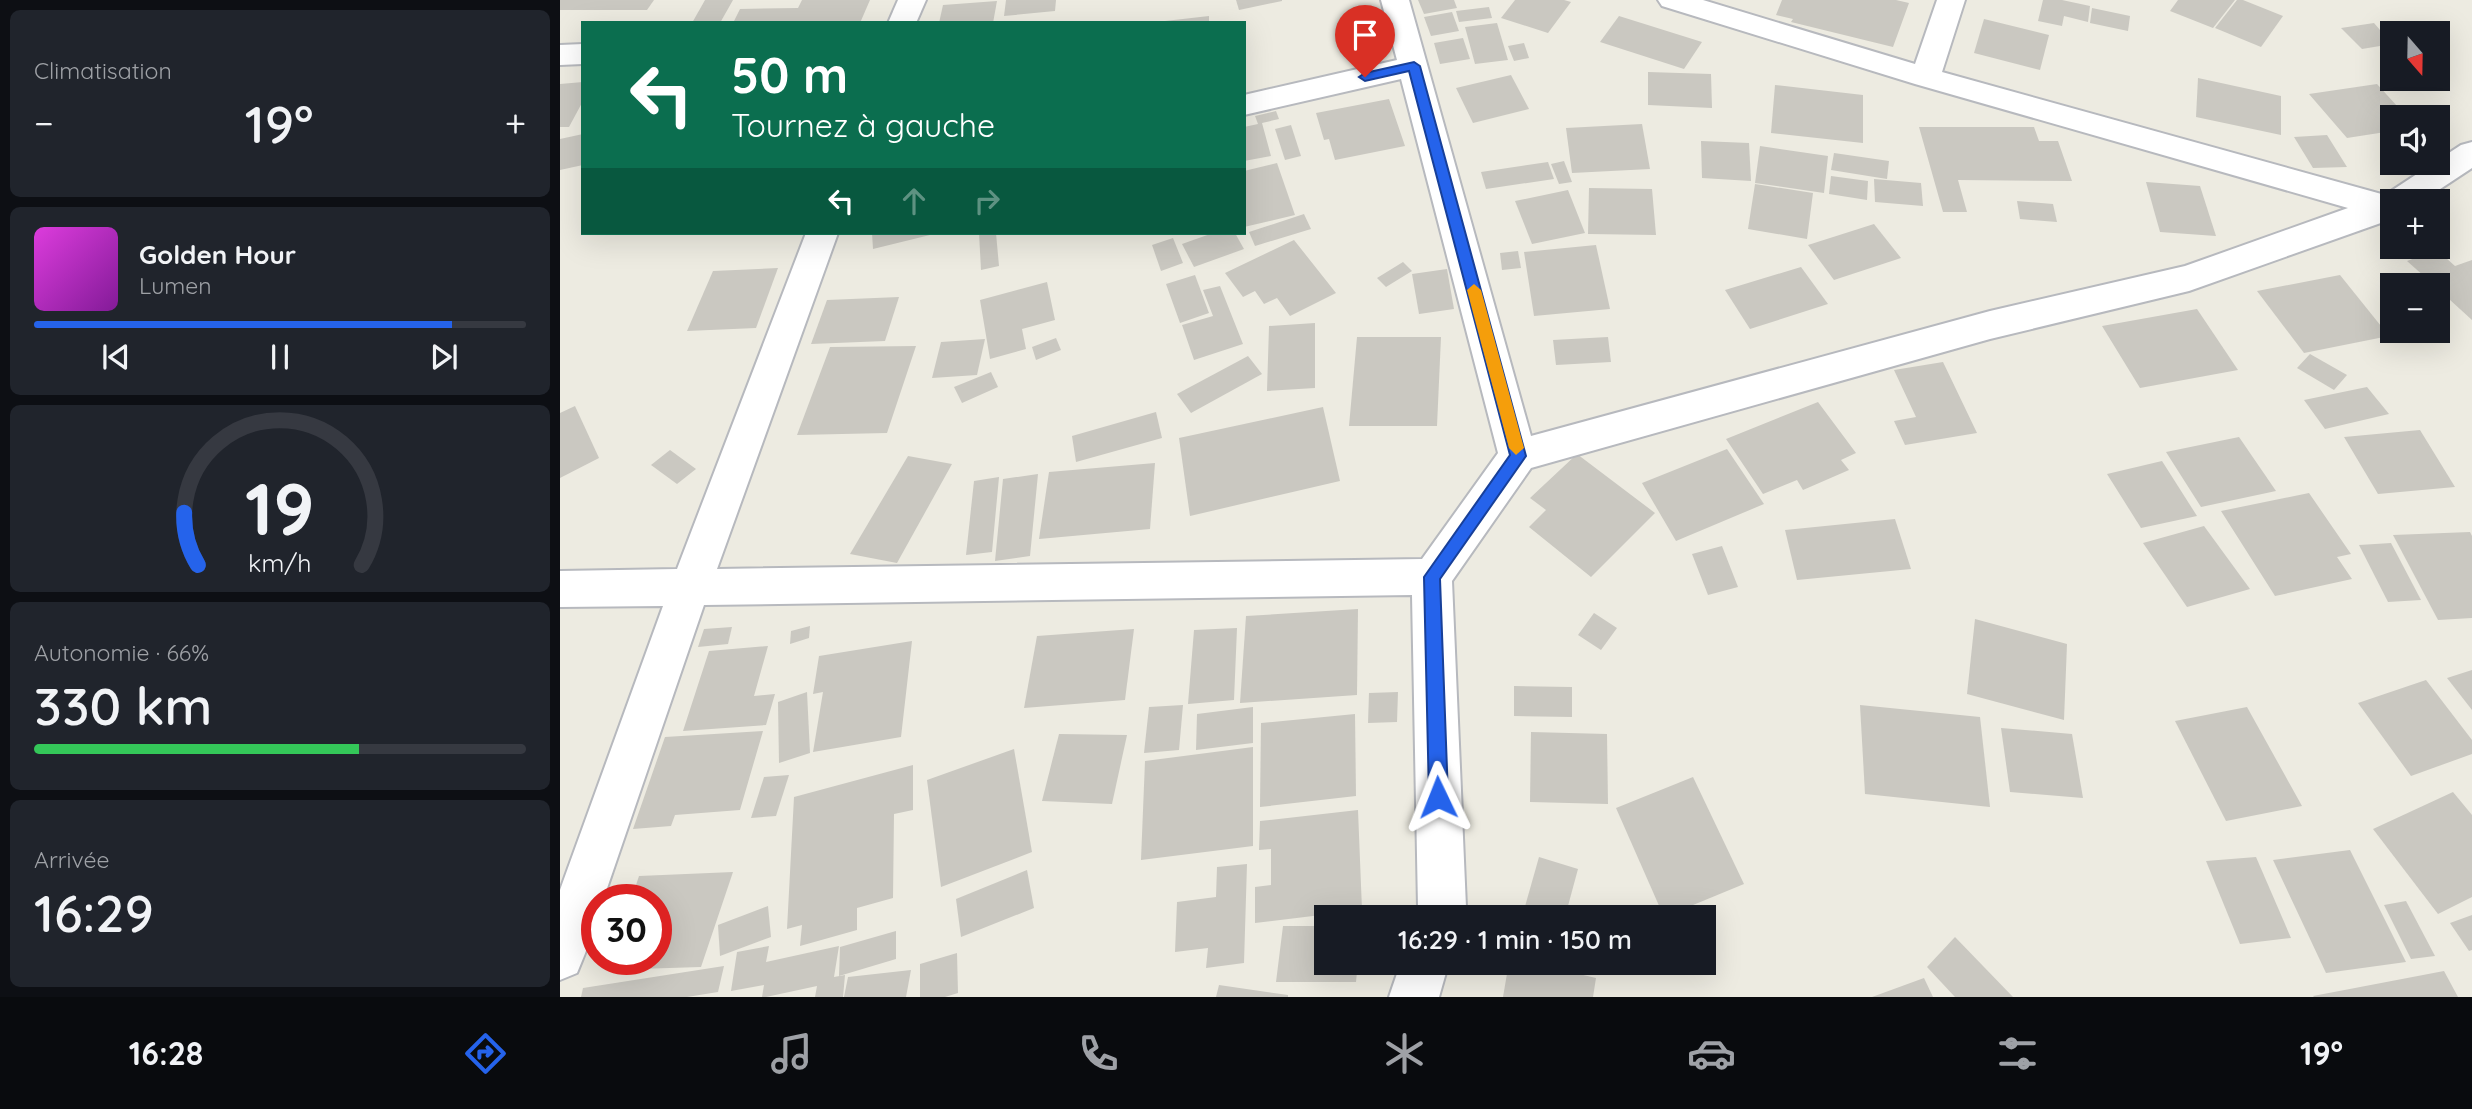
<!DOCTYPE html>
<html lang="fr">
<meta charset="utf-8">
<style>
body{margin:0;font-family:Quicksand,sans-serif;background:#20242c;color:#f1f3f6;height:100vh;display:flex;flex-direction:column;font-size:26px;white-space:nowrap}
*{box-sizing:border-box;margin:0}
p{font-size:23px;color:#9ea1a6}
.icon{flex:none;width:38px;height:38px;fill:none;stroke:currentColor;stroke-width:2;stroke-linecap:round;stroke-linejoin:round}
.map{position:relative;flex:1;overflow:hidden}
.sheet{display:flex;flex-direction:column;gap:10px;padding:10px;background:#0d0f14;width:560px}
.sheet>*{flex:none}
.banner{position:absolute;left:21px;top:21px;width:665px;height:214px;border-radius:0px;box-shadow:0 7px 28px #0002;background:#0b6e4f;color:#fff;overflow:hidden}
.needle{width:46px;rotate:160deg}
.fabs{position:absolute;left:1820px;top:21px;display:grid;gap:14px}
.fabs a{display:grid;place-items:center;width:70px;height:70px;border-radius:0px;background:#171b24;box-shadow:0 7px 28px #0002;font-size:35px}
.speed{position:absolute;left:21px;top:884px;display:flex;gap:14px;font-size:35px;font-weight:700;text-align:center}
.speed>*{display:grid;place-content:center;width:91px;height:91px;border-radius:50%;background:#171b24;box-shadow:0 7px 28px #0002;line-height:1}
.speed .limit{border:10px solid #d22;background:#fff;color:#111}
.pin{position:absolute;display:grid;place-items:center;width:60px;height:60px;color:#fff;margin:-72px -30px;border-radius:50% 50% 50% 0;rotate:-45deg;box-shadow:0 0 7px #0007}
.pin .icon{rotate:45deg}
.me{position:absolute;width:77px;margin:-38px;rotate:358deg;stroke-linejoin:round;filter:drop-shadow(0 0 5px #0008)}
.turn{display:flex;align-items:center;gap:24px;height:147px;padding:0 35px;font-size:32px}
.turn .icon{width:91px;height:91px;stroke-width:2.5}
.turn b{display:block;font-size:49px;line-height:60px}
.lanes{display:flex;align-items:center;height:66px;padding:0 35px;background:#0003;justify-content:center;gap:35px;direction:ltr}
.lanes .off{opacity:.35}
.big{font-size:52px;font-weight:600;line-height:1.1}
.sheet .tile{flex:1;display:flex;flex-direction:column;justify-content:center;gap:10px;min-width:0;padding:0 24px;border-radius:10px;background:#20242c}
.sheet .dial{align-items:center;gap:0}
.dial svg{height:182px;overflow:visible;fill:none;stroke:#363941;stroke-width:7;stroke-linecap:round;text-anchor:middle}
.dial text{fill:#f1f3f6;stroke:none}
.song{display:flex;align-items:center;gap:21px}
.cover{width:84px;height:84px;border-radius:10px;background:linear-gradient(135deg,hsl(300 70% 55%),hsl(290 70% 35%))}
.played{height:7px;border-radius:4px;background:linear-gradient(90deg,#2563eb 85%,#363941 85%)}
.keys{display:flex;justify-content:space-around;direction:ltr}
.heat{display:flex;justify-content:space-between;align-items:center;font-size:38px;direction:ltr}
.charge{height:10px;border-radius:5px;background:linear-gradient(90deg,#34c759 66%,#363941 0)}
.trip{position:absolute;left:754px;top:905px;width:402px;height:70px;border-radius:0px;background:#171b24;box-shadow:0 7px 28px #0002;font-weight:600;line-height:70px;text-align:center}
.tabs{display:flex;height:112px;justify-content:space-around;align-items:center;background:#090b0e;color:#9ea1a6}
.tabs .icon{width:49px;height:49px}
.tabs .on{color:#2563eb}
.tabs b{font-size:32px;color:#f1f3f6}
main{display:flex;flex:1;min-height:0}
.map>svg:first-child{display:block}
.building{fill:#cac8c1}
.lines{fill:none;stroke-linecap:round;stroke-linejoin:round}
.minor-casing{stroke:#b7b9be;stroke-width:4}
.minor{fill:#fff;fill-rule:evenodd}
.route{fill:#2563eb;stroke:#184099;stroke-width:2}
.slow{fill:#f59e0b}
</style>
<main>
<section class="sheet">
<div class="tile"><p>Climatisation</p>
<div class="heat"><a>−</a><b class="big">19°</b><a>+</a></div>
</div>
<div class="tile">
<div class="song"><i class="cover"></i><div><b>Golden Hour</b><p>Lumen</p></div></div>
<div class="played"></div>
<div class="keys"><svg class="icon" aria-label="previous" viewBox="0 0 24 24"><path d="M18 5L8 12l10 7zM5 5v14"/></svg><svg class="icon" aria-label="pause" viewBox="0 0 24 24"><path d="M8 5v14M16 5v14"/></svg><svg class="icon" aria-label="next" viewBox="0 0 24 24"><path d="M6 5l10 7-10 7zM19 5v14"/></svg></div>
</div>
<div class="tile dial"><svg viewBox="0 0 100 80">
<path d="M14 69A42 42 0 1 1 86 69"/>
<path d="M14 69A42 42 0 0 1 8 46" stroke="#2563eb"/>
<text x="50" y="56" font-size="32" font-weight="700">19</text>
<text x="50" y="72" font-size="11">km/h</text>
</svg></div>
<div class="tile"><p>Autonomie · 66%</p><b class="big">330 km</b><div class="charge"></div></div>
<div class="tile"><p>Arrivée</p><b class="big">16:29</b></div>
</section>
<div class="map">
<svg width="1912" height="997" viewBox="0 0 1912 997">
<rect width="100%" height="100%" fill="#edebe1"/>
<g class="building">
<polygon points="0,0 94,0 87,10 0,10"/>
<polygon points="145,0 173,0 160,23 132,23"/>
<polygon points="242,0 310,0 300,23 173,23 180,9 238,8"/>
<polygon points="446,0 496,0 495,11 444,16"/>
<polygon points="676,0 722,0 722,1 679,10"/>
<polygon points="858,0 894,0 897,8 864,14"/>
<polygon points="955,0 1004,0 1011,2 988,33 941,18"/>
<polygon points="1222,0 1336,0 1349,3 1333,47 1231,22 1233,19 1216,15"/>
<polygon points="1483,0 1502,0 1530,6 1528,22 1504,16 1502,26 1478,21"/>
<polygon points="1618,0 1675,0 1653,28 1610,11"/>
<polygon points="1677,0 1683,0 1723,16 1701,47 1655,28"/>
<polygon points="437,1 433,23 379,23 383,5"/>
<polygon points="929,7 932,18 899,22 896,11"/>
<polygon points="1532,8 1570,16 1568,31 1530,23"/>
<polygon points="892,12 899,31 871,36 864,17"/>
<polygon points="649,16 649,23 605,23 605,21"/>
<polygon points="1059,16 1142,42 1124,69 1040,42"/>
<polygon points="1424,19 1489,35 1480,70 1414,53"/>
<polygon points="937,23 948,60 915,64 905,27"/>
<polygon points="1814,23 1832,44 1802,49 1781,28"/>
<polygon points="903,38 910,59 880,64 874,43"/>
<polygon points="964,43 969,58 954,61 948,46"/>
<polygon points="1088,72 1151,74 1152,108 1088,105"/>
<polygon points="951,75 969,109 913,123 896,88"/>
<polygon points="1638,78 1721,96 1721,135 1636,117"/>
<polygon points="23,82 23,101 9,127 0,127 0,84"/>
<polygon points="1817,84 1847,117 1832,117 1832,131 1787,138 1749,94"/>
<polygon points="1215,85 1303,95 1303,143 1211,133"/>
<polygon points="829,99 845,146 775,160 769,139 764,140 756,113"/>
<polygon points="716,111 719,119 702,123 711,156 684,161 684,127 698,124 695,116"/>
<polygon points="1082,124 1090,169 1012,173 1006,128"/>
<polygon points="731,125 741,156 725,160 715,129"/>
<polygon points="1359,127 1474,127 1479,141 1498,141 1512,181 1398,180 1407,212 1383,212"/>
<polygon points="23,134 23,165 0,170 0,139"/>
<polygon points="1767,135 1787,167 1753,168 1734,137"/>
<polygon points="1141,141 1189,143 1191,181 1142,178"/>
<polygon points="1200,146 1268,156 1264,193 1195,183"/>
<polygon points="1274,153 1329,161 1327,179 1271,170"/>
<polygon points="1004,161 1012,182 999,184 991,164"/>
<polygon points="988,162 994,179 926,189 921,172"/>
<polygon points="717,163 735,215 684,227 684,171"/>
<polygon points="1271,176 1308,181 1307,200 1269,194"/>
<polygon points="1314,179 1361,183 1363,206 1315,202"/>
<polygon points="1586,182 1640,186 1656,236 1600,232"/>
<polygon points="1195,184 1253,193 1247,239 1188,229"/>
<polygon points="1029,188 1092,189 1096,235 1028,234"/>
<polygon points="1008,190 1025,233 972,244 955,201"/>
<polygon points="1457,201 1493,204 1497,222 1460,219"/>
<polygon points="744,214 751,229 695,246 689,232"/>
<polygon points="1314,224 1341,258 1274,280 1248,245"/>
<polygon points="312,233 374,233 374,234 313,249"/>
<polygon points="419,233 436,233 439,266 421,270"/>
<polygon points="653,233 675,233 684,249 634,267 622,244"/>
<polygon points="613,238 623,263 601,271 592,245"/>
<polygon points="734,240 776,293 730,316 717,298 704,304 695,291 683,297 665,273"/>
<polygon points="1036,245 1050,309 974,316 964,252"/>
<polygon points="1877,250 1895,266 1912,260 1912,320 1878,289 1878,285 1874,285 1847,261"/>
<polygon points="958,251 961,268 942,270 940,253"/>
<polygon points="843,262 852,271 826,287 817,278"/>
<polygon points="1241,267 1268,304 1190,329 1165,290"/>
<polygon points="218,268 196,328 127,331 153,271"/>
<polygon points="887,269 894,309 859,314 852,274"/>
<polygon points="635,275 649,313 620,323 606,284"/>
<polygon points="1780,275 1829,336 1744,353 1697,291"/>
<polygon points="487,282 495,320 462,329 466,349 430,359 420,300"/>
<polygon points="660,286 683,344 634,360 622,325 653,316 643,290"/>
<polygon points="339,297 325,341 251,344 267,300"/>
<polygon points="1637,309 1678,370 1580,388 1542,326"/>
<polygon points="755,323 755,388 707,391 709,326"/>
<polygon points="797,337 881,337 877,426 789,426"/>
<polygon points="1048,337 1051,362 996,365 993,340"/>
<polygon points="496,338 501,350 476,360 472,347"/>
<polygon points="425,339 417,375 372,378 381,342"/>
<polygon points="356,346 327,433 237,435 270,347"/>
<polygon points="1750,354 1787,375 1774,390 1737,368"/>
<polygon points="688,356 702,374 631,413 617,394"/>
<polygon points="1383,362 1417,433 1345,445 1334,421 1356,417 1334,370"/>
<polygon points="431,372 438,387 402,403 394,387"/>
<polygon points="1807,387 1829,414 1765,429 1744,400"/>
<polygon points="1258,402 1296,453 1281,460 1289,470 1243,490 1237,480 1203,494 1166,439"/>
<polygon points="15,406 39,458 0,478 0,413"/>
<polygon points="763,407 780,481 630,516 619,438"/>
<polygon points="596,412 602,438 516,462 512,436"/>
<polygon points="1860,430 1895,487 1818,494 1784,437"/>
<polygon points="1679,437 1716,491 1641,507 1606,452"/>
<polygon points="1167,449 1204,504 1116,541 1082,483"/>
<polygon points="110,450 136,469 117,484 91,465"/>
<polygon points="1017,454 1095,513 1031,577 969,527 986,510 970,498"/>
<polygon points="348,456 392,464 337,563 290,554"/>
<polygon points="1602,461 1637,516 1581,528 1547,474"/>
<polygon points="595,463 590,529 479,539 489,472"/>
<polygon points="478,474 470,556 435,561 443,479"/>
<polygon points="439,477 432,552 406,555 414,481"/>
<polygon points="1749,493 1791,554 1777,557 1792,579 1715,596 1661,511"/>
<polygon points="1335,519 1351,569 1237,580 1225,530"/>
<polygon points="1644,526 1690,589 1627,607 1583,543"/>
<polygon points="1910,532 1912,536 1912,618 1878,620 1833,535"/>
<polygon points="1831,543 1861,600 1828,602 1799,545"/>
<polygon points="1162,546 1178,587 1148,595 1132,554"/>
<polygon points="798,609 797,695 680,703 686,616"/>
<polygon points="1034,613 1057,628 1041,650 1018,635"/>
<polygon points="1415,619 1507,644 1504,720 1407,694"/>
<polygon points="250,626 249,638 230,644 231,631"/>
<polygon points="172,627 168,644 138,647 144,629"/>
<polygon points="677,628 674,700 628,704 634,630"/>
<polygon points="574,629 565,700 464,708 477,636"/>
<polygon points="352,641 341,737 253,752 263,692 253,694 259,656"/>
<polygon points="208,646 194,696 215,694 206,725 123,731 149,651"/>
<polygon points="1912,670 1912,710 1887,678"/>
<polygon points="1866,680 1912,740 1912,754 1851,776 1798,703"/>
<polygon points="954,686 1012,687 1012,717 954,716"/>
<polygon points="247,692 250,753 219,763 218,702"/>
<polygon points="838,692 837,722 808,723 809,693"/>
<polygon points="623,705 619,750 584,753 589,707"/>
<polygon points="1300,705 1420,717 1430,807 1305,794"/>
<polygon points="693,707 693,743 636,750 637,714"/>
<polygon points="1687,707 1742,806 1666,821 1615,721"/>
<polygon points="795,714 796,796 700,807 701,723"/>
<polygon points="1441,728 1512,734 1523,798 1450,792"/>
<polygon points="203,731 180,810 115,815 111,826 73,829 105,737"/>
<polygon points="971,732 1047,734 1048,804 970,802"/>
<polygon points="499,734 567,735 552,804 482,801"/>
<polygon points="693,747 693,846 581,860 585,761"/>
<polygon points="454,749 472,852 381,887 367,780"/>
<polygon points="353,765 353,810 334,814 333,898 297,908 297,930 240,946 242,925 227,929 234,797"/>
<polygon points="229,775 216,816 191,818 204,777"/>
<polygon points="1133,777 1184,884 1104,917 1056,808"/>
<polygon points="1893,792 1912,815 1912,897 1878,914 1813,829"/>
<polygon points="798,810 802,910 695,923 695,887 711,885 711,849 699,850 700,821"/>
<polygon points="1790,850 1846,962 1766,973 1713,860"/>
<polygon points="979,857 1018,869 1005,917 962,917"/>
<polygon points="1696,857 1731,938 1680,944 1646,861"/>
<polygon points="687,864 684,963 646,968 648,948 615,952 617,902 656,897 657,867"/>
<polygon points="467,870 474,908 401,937 396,899"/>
<polygon points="173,872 141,967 45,970 49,959 96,959 96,900 71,900 79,876"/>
<polygon points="1846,901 1875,956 1851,959 1824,905"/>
<polygon points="208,906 211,937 160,956 158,925"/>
<polygon points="1912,915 1912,950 1909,951 1890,923"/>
<polygon points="723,926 766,926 766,962 798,962 796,982 716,982"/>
<polygon points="336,931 336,959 279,976 280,947"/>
<polygon points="1395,937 1453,997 1395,997 1367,967"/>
<polygon points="209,946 206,962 279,946 274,977 285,975 283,997 255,997 257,986 206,997 202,997 204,985 171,991 177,952"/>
<polygon points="397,953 398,993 385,997 360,997 360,964"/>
<polygon points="949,962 968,962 1036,978 1033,997 943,997"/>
<polygon points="164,966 158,992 127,997 21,997 23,988"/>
<polygon points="351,970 346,997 284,997 288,977"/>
<polygon points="1884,971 1898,997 1754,997 1753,996"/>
<polygon points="1364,978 1373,997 1312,997"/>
<polygon points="659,985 728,995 728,997 656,997"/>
</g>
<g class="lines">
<g class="minor-casing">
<g id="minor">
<polygon points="338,0 366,0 356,23 328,23"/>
<path d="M821,0H849L971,436L1430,311L1625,266L1788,208L1355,84L1102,6L1098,0H1143L1355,64L1377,0H1405L1382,72L1825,195L1901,145L1912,142V168L1862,201H1832V219L1629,291L1430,339L971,468L892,581L906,907L903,917H855L858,907L852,595L144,605L43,900H37C37,926 27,949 17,973L0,980V890L103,606L0,607V571L117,569L246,233H278L157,569L862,559L938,453L841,79L684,115V95L837,60Z"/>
<polygon points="23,44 23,64 0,65 0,45"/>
<polygon points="841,962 889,962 879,997 829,997"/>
</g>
</g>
<use href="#minor" class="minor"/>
</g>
<polygon class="route" points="854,62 860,66 966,456 880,579 888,797 885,803 878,806 872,803 869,797 864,577 950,455 849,71 805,81 799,77 805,73"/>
<polygon class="slow" points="914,284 921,290 964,448 956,455 949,448 907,290"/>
</svg>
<div class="fabs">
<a><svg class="needle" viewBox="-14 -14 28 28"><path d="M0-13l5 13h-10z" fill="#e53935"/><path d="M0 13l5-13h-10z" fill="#9ea1a6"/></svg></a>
<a><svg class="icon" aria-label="sound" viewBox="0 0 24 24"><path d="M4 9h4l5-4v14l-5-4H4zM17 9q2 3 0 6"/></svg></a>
<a>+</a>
<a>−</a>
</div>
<div class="speed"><div class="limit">30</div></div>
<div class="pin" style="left:805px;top:77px;background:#d93025"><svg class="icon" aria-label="arrive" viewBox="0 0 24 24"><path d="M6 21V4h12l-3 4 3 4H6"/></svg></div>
<svg class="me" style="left:878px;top:797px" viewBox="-20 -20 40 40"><path d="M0-17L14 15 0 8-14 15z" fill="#2563eb" stroke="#fff" stroke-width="4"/></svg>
<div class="trip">16:29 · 1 min · 150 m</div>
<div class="banner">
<div class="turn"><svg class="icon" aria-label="left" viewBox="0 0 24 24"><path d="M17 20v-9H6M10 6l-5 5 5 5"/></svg><div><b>50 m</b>Tournez à gauche</div></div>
<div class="lanes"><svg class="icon" aria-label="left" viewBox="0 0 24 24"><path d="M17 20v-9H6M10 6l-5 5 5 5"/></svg><svg class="icon off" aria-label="ahead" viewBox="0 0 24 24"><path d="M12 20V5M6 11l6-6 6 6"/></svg><svg class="icon off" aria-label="right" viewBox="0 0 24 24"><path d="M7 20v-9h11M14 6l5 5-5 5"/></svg></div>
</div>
</div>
</main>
<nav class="tabs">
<b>16:28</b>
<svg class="icon on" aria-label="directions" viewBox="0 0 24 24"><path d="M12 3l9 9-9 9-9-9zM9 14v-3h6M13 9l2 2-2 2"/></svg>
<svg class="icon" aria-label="music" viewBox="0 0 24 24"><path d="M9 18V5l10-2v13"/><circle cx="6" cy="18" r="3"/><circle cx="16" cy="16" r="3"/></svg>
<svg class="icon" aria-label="phone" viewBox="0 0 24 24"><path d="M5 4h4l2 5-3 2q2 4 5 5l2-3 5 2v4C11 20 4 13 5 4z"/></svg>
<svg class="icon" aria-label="climate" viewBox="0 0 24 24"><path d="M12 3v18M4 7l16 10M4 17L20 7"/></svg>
<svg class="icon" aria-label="car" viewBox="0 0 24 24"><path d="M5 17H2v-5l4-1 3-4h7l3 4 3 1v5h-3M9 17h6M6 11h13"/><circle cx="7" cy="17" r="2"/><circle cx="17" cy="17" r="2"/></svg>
<svg class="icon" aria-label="filters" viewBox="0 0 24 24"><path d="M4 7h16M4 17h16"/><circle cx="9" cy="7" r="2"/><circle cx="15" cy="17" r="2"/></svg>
<b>19°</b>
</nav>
